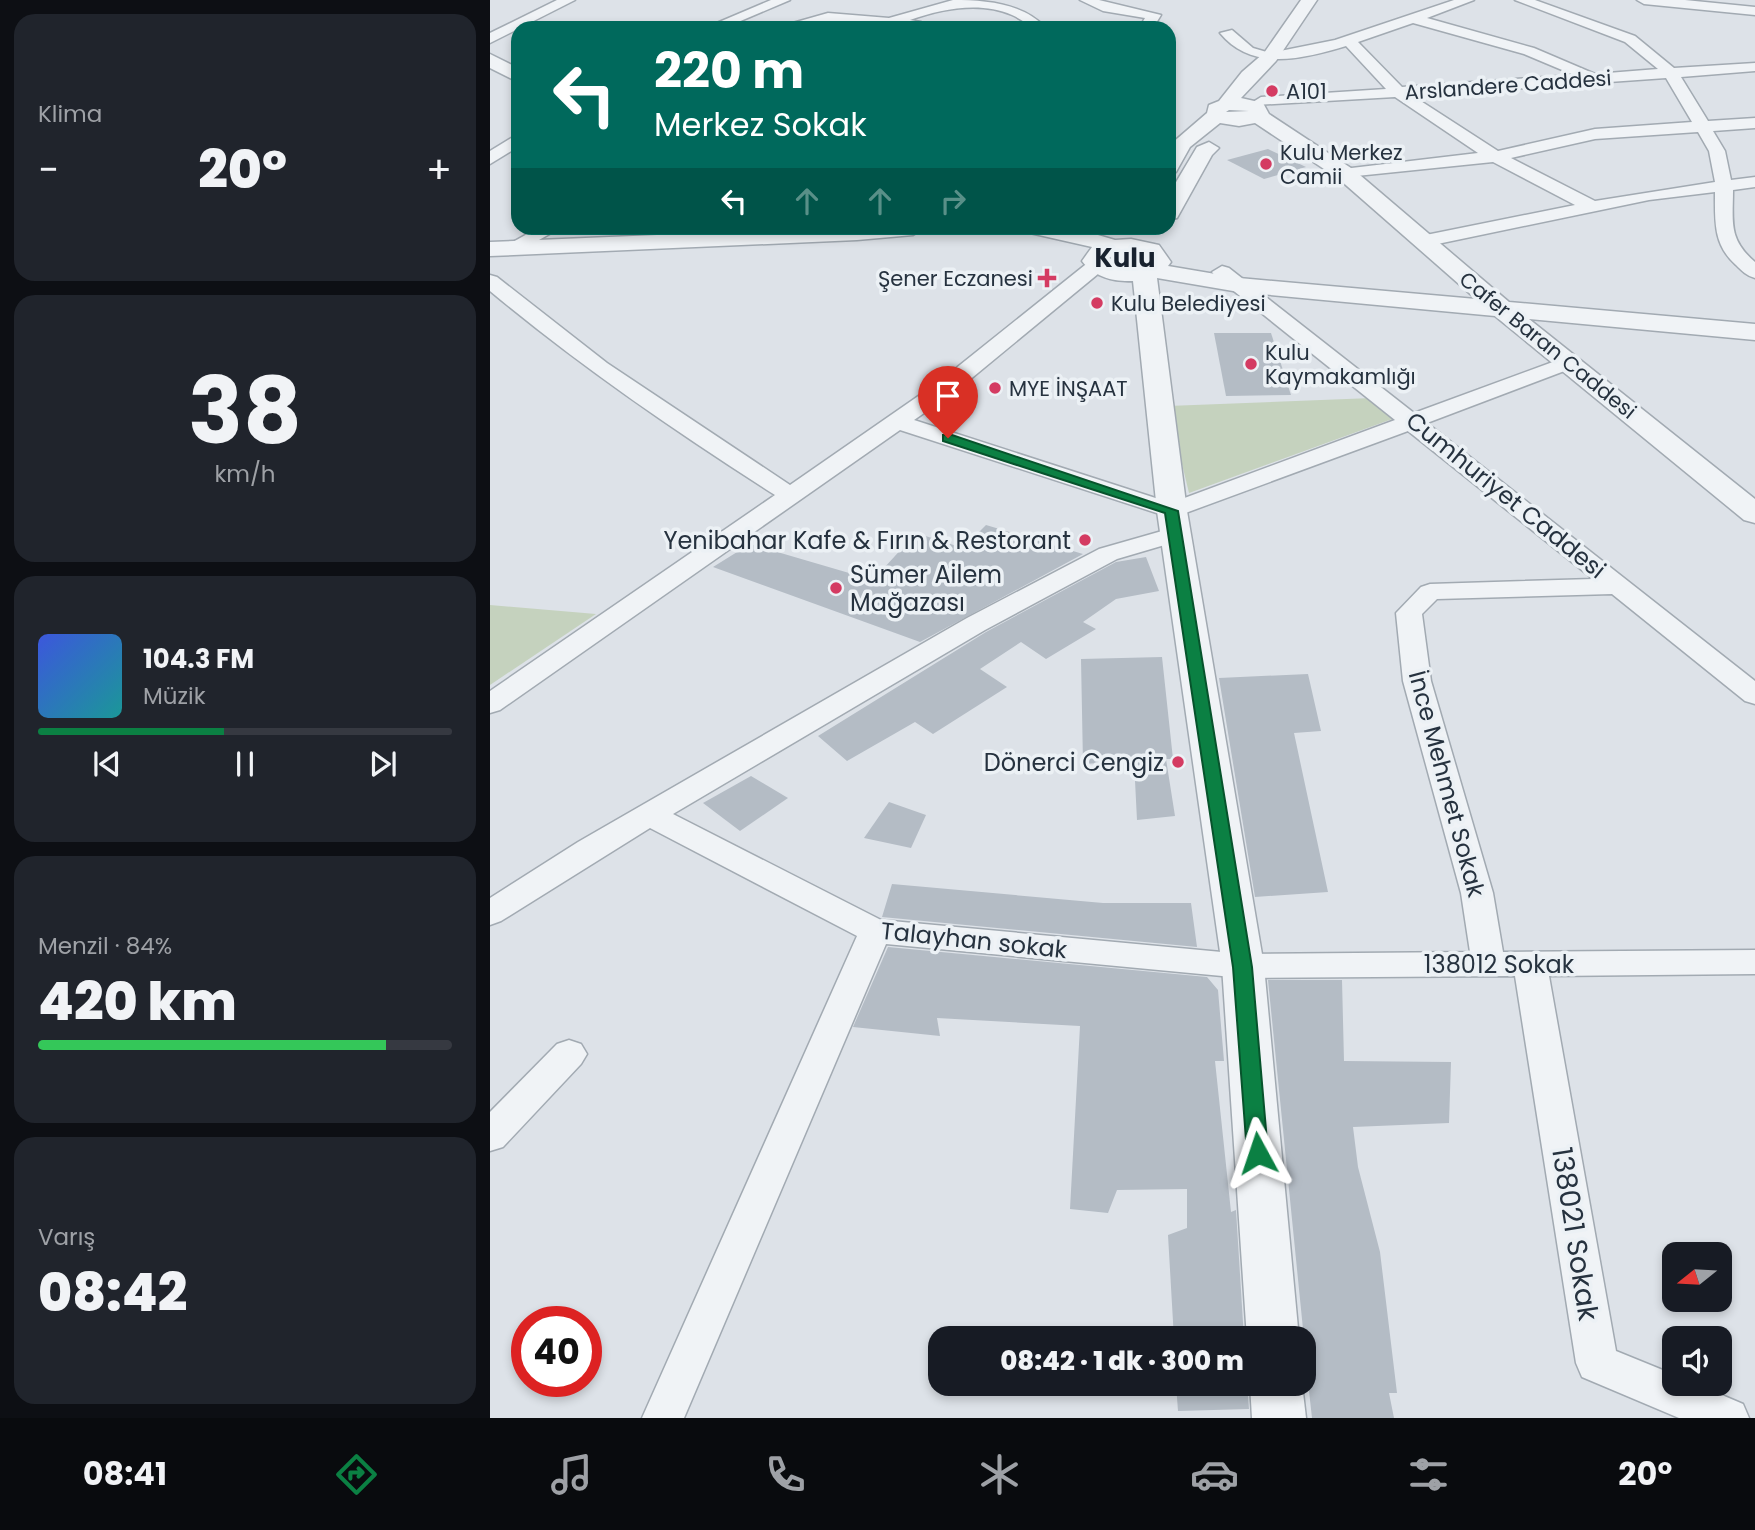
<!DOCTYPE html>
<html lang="tr">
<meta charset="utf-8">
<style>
body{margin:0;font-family:Poppins,sans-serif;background:#20242c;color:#f1f3f6;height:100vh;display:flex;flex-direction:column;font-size:26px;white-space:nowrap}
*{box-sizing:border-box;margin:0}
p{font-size:23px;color:#9ea1a6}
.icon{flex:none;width:38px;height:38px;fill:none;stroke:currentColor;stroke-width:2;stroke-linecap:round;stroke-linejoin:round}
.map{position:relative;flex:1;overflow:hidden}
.side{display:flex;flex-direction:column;gap:14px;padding:14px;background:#0d0f14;width:490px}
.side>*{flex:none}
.top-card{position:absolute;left:21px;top:21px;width:665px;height:214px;border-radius:21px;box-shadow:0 4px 10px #0003;background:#00695c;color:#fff;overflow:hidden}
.needle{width:46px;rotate:252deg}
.tools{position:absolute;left:1172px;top:1242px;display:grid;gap:14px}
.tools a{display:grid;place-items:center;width:70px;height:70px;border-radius:14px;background:#171b24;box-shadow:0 4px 10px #0003;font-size:35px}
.speed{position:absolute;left:21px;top:1306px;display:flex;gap:14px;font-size:35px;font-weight:700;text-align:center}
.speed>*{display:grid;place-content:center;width:91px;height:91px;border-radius:50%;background:#171b24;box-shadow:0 4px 10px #0003;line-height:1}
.speed .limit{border:10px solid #d22;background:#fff;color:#111}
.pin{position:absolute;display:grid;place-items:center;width:60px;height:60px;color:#fff;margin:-72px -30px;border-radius:50% 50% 50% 0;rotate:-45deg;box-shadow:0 0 7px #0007}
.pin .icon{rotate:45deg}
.me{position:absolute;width:77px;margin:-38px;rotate:355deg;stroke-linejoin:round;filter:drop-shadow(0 0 5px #0008)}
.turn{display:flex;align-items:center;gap:24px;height:147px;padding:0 28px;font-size:32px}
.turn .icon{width:91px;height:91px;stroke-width:2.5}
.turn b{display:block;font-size:49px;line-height:60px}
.lanes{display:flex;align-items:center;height:66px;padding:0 28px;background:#0003;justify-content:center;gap:35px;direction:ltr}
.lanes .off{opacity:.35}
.big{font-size:52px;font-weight:800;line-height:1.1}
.side .widget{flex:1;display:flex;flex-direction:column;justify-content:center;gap:10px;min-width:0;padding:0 24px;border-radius:21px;background:#20242c}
.side .dial{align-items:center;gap:0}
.dial b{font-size:91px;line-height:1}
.song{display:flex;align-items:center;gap:21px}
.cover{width:84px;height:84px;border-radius:10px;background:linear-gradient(135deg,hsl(230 70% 55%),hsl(180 70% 35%))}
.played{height:7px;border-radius:4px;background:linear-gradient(90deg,#0b8043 45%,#363941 45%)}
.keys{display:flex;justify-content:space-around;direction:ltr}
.heat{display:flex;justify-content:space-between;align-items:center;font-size:38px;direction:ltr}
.charge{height:10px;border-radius:5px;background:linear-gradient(90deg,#34c759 84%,#363941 0)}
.trip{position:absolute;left:438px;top:1326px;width:388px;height:70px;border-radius:21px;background:#171b24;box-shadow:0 4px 10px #0003;font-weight:800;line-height:70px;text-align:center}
.dock{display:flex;height:112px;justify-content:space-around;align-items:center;background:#090b0e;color:#9ea1a6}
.dock .icon{width:49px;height:49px}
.dock .on{color:#0b8043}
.dock b{font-size:32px;color:#f1f3f6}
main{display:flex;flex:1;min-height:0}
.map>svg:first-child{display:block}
.green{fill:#c5d2be}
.building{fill:#b4bcc5}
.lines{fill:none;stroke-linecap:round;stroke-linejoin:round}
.minor-casing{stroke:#a2aab2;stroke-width:3}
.tertiary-casing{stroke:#a2aab2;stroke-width:3}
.minor{fill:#f0f3f6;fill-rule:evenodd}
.tertiary{fill:#f0f3f6;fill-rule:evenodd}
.route{fill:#0b8043;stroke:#07532c;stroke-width:2}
.poi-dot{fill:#d43b62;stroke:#ecf1f5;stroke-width:2.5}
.labels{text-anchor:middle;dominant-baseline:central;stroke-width:7;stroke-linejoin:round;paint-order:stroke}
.far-street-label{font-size:21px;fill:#26323f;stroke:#ecf1f5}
.far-poi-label{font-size:21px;fill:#26323f;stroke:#ecf1f5;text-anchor:start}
.street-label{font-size:24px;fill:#26323f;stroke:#ecf1f5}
.poi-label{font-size:24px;fill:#26323f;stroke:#ecf1f5;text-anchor:end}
.far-district-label{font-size:26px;font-weight:bold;fill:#18222f;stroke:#ecf1f5}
.near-street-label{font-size:28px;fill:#26323f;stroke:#ecf1f5}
</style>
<main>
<section class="side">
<div class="widget"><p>Klima</p>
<div class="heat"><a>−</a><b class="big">20°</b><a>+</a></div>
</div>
<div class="widget dial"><b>38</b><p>km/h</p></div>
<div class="widget">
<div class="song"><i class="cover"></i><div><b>104.3 FM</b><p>Müzik</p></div></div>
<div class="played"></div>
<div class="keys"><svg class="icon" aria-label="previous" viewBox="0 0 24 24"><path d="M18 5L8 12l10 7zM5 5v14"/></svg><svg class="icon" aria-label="pause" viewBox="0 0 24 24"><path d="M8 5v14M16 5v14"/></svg><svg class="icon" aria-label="next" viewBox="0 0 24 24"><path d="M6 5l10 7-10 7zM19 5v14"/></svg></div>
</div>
<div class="widget"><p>Menzil · 84%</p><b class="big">420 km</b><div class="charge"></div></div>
<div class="widget"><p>Varış</p><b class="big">08:42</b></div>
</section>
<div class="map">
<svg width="1265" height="1418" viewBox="0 0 1265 1418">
<rect width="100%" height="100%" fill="#dde2e8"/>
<g class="green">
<polygon points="882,398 905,418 699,493 678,406"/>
<polygon points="0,605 106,614 0,685"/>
</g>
<g class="building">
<polygon points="778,149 816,167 774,179 737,160"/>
<polygon points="724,333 781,333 801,395 736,396"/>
<polygon points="496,525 593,554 430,642 223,567 260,544 383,580 426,533 473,548"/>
<polygon points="656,557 669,591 626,599 593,622 606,629 556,659 531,642 490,669 517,687 443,734 425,722 357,761 328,736 496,632 626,562"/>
<polygon points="672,657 683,759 676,759 685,816 647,820 644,761 593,764 591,659"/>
<polygon points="818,674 831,731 804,733 838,892 765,897 729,678"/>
<polygon points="261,776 298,798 250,831 213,803"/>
<polygon points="399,802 436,815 421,848 374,838"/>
<polygon points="402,884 613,903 701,903 707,947 392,917"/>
<polygon points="398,947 717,977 728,990 734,1061 725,1061 741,1212 746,1210 754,1339 684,1339 678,1235 697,1228 697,1189 627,1190 618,1213 580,1209 590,1026 447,1018 450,1036 363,1027"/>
<polygon points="778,980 852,980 854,1061 961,1062 959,1123 863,1127 868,1167 890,1252 907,1393 899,1393 904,1418 822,1418 819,1391 816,1391 814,1382 814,1339"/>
<polygon points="686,1384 757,1384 759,1409 688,1411"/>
</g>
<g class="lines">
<g class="minor-casing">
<g id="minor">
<polygon points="67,0 85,0 0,43 0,33"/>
<polygon points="281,0 300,0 234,28 215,28"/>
<path d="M463,0C495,0 533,3 556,28C536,28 538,22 522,15C490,1 451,9 420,20L431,22V28L338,21L310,28H285L338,13L399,18Z"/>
<polygon points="590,0 609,0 671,15 663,28 649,28 655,18 613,11"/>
<path d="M964,0H984L937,18L1044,48L1105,74L1168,69L1135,42L1025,0H1045L1145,36L1184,68L1265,63V71L1191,77L1218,121L1265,118V128L1223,131L1235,151L1241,180L1265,177V187L1243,190C1243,222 1238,239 1265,262V278C1257,276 1252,271 1246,265C1223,245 1225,221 1225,192L1159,200L933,247L926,245L924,241L926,237L1085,205L1003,162L847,178L844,174L847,170L853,169L988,153L905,97L765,105L763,102L771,97L896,89L856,46C813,59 762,72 730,33L742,30L763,48L780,53L845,40ZM923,23L1034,54L1084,75L912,87L868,42ZM1176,78L1202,122L1105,129L1008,151L923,96ZM1208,132L1219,151L1225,182L1105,201L1021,158L1105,139Z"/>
<polygon points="1147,0 1195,0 1265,7 1265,15 1154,4"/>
<polygon points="28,134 28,147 0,164 0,151"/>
<polygon points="48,228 70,228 28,252 14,252 12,248"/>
<path d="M607,259L616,265L614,269L466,391L424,420L681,503L905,420L725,276L722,272L732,266L739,268L924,413L1071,359L1078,357L1088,363L1085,367L937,423L1265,681V704L1255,701L1122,594L947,599L932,614L941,681L1003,893L1013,952L1265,950V974L1059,976L1126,1351L1185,1375V1384H1206L1253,1404L1259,1418H1189L1092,1377L1086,1363L1025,976L753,978L396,944L194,1418H152L367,936L160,828L11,921L0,925V898L88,842L477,618L609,549L686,527L695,529L698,534L695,539L627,559L495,630L183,814L391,920L753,954L980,952L971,893L913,681L906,613L931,587L940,584L1103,579L918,431L682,518L410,430L10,710L0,713V691L285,495C186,432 90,366 0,291V275L7,277L117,363L300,485L450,381L600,261Z"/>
<polygon points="79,1040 91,1044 97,1054 91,1064 13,1147 0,1151 0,1112 67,1044"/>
</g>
</g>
<g class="tertiary-casing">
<g id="tertiary">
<path d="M811,0H827L786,61L751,98L773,103L779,114L864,170L1019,302L1265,324V340L1039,319L1265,499V523L1254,520L1005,316L749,292L667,278L697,511L774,966L809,1339H757L732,966L667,511L643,281C624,282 604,277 592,261L602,247L540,233L537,228H584L625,240L641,239L669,245L681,262L678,266L749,278L986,299L849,179L765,123L749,126L730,123L700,147L686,172L679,174L681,144L717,113L719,105L729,101L752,72L774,53ZM739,110L759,111L736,112ZM641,253L653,255L656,261L636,267L616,260L625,254Z"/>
<polygon points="0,54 28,68 28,82 0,68"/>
<polygon points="719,142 729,148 722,155 687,218 679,220 679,194 707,147"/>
<polygon points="336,228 434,228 423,235 367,240 0,256 0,242"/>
<polygon points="760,1384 812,1384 816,1418 762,1418"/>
</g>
</g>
<use href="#minor" class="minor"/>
<use href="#tertiary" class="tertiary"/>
</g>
<polygon class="route" points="453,435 462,435 688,511 762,967 778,1153 775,1159 768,1161 760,1159 757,1153 743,967 675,513 453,441"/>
<g class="poi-dot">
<circle cx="782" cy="91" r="7"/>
<circle cx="776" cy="164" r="7"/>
<path d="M553.5 267.5h7v7h7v7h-7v7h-7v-7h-7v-7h7z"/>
<circle cx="607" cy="303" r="7"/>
<circle cx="761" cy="364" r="7"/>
<circle cx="505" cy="388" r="7"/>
<circle cx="595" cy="540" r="7"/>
<circle cx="346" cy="588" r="7"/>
<circle cx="688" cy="762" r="7"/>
</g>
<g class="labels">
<g class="far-street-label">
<text transform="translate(1018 85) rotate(-4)">Arslandere Caddesi</text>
<text transform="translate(1058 345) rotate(39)">Cafer Baran Caddesi</text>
</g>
<g class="far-poi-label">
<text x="796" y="91">A101</text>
<text x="790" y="152">Kulu Merkez<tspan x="790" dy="24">Camii</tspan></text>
<text x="543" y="278" text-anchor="end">Şener Eczanesi</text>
<text x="621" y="303">Kulu Belediyesi</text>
<text x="775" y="352">Kulu<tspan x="775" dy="24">Kaymakamlığı</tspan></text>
<text x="519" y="388">MYE İNŞAAT</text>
</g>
<g class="street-label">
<text transform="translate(1016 495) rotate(39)">Cumhuriyet Caddesi</text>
<text transform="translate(957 784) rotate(75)">İnce Mehmet Sokak</text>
<text transform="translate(484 940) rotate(6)">Talayhan sokak</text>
<text x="1009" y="964">138012 Sokak</text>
</g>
<g class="poi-label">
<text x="581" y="540">Yenibahar Kafe &amp; Fırın &amp; Restorant</text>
<text x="360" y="574" text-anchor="start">Sümer Ailem<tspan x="360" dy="28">Mağazası</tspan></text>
<text x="674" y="762">Dönerci Cengiz</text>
</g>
<g class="far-district-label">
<text x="635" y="258">Kulu</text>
</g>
<g class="near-street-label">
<text transform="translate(1085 1234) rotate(81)">138021 Sokak</text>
</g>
</g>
</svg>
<div class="tools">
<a><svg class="needle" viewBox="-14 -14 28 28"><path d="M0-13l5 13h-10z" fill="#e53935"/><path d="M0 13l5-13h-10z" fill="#9ea1a6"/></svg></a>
<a><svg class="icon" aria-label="sound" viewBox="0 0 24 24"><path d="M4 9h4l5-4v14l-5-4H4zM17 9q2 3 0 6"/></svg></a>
</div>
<div class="speed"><div class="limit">40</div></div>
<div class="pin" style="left:458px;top:438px;background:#d93025"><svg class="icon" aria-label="arrive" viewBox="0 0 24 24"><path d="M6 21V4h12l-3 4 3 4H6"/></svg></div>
<svg class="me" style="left:768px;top:1153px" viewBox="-20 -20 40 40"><path d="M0-17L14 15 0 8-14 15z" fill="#0b8043" stroke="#fff" stroke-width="4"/></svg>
<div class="trip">08:42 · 1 dk · 300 m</div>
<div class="top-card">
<div class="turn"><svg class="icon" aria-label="left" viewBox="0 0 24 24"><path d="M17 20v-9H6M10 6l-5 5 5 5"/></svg><div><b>220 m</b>Merkez Sokak</div></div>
<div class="lanes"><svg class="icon" aria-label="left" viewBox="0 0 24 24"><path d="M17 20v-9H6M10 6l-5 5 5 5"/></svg><svg class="icon off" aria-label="ahead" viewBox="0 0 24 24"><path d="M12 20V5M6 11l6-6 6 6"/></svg><svg class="icon off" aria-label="ahead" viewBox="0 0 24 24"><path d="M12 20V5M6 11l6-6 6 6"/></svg><svg class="icon off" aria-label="right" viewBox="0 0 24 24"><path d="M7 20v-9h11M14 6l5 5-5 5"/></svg></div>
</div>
</div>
</main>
<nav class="dock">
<b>08:41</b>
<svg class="icon on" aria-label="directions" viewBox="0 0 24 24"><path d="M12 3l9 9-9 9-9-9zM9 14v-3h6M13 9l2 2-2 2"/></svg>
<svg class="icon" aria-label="music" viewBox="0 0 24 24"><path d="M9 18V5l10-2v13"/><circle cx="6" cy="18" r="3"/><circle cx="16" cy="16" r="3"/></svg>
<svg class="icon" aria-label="phone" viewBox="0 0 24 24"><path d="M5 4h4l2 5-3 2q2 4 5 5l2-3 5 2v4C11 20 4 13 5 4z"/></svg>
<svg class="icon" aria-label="climate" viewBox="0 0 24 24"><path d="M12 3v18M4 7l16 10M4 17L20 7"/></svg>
<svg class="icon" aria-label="car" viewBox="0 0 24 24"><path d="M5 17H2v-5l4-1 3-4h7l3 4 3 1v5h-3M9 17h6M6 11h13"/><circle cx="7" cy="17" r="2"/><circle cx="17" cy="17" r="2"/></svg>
<svg class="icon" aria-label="filters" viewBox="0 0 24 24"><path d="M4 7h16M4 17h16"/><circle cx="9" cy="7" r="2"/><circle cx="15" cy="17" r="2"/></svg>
<b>20°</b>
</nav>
